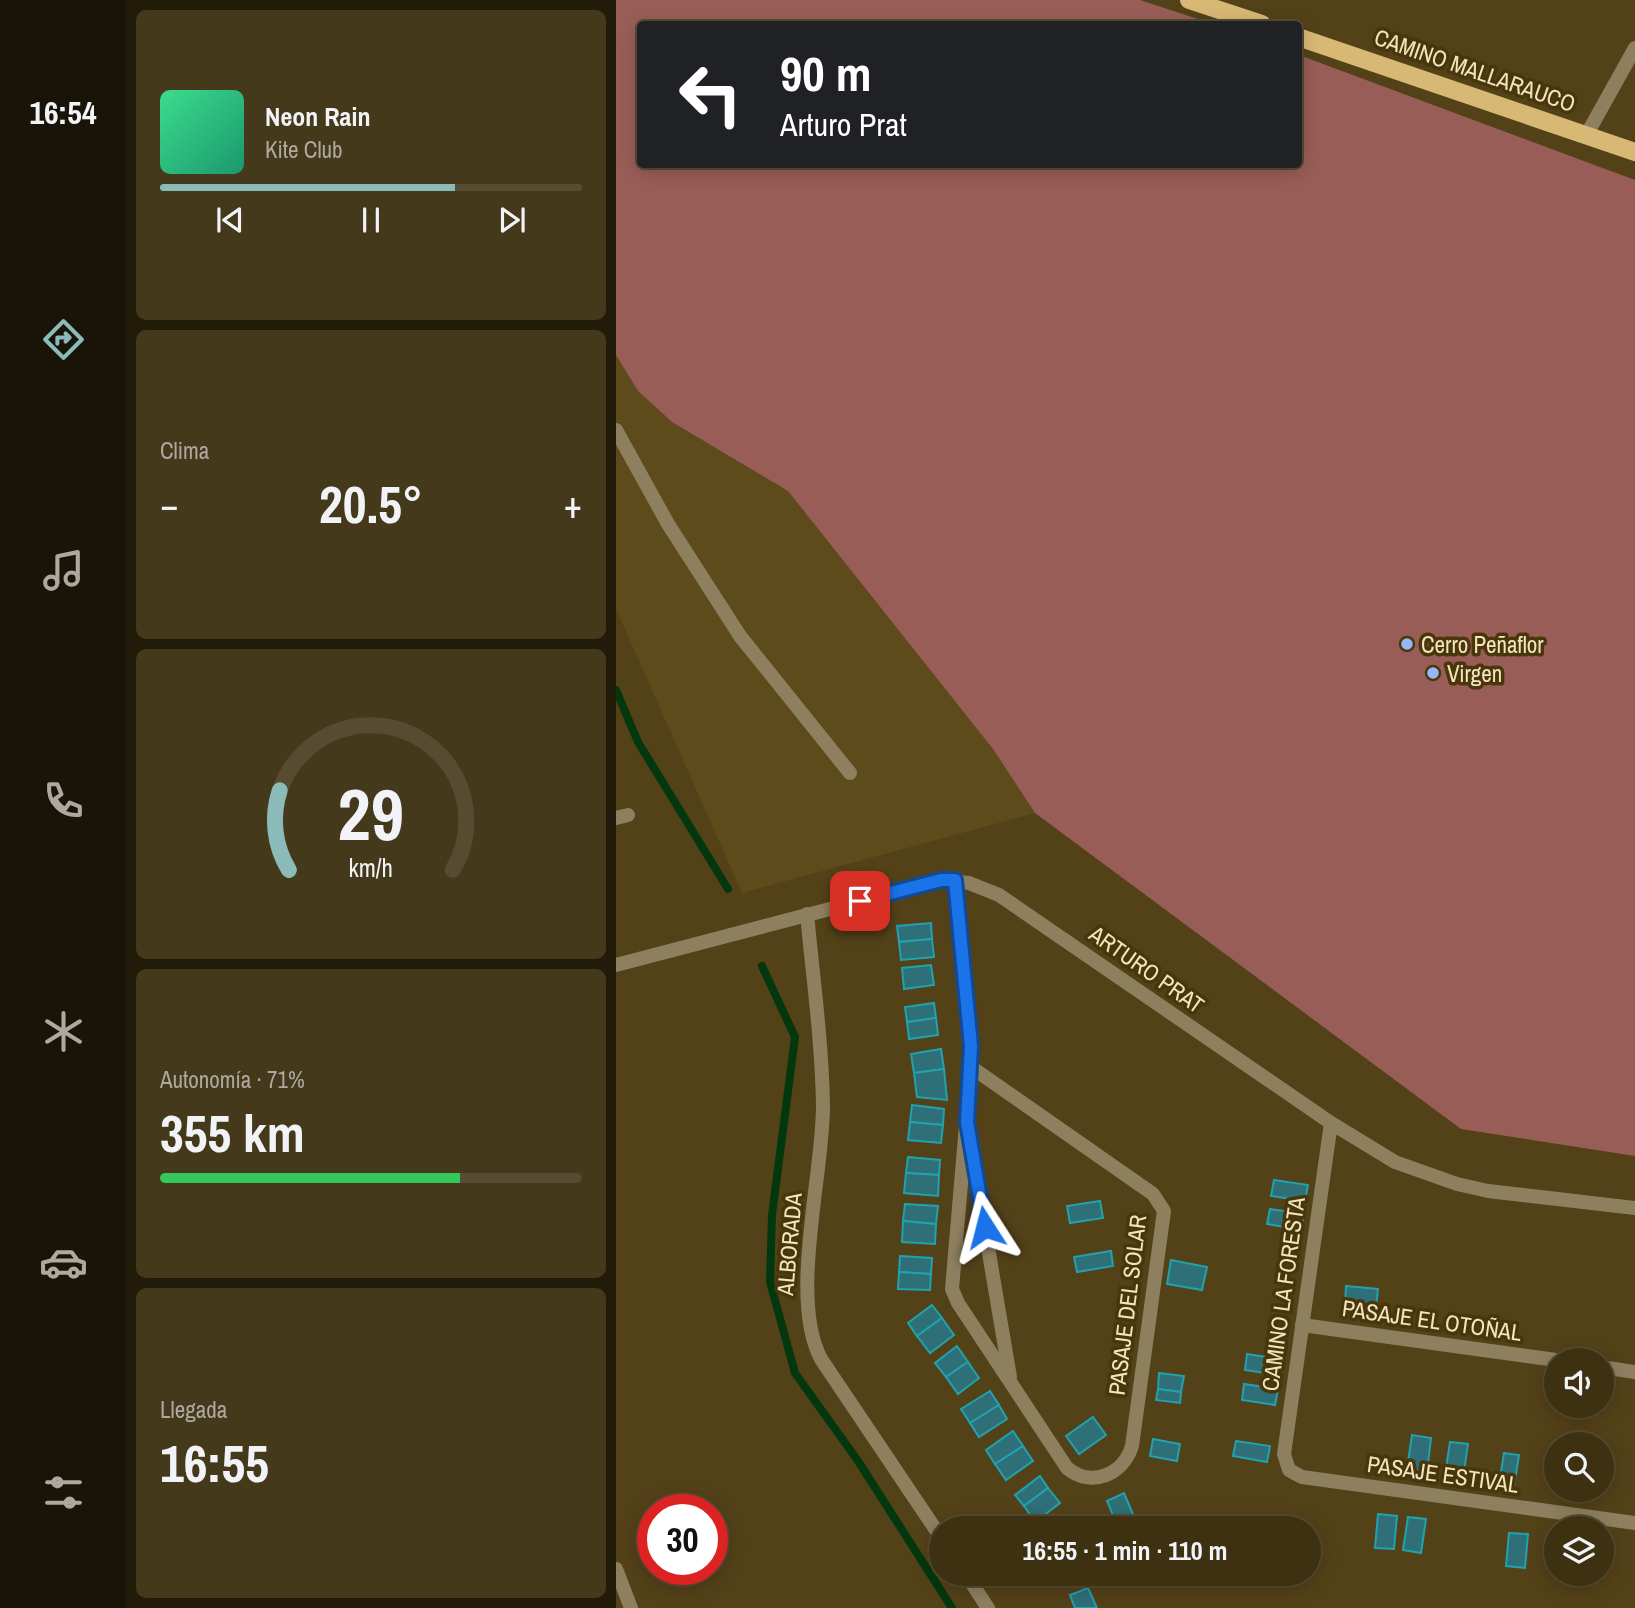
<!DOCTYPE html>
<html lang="es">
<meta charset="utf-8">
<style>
body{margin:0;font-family:"Archivo Narrow",sans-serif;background:#45391b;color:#f1f3f6;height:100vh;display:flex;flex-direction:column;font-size:26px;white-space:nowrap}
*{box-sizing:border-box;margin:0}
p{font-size:23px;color:#ada99f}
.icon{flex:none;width:38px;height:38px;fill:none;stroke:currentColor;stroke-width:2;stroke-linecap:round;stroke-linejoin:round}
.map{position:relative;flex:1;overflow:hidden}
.sheet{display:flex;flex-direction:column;gap:10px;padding:10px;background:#221b0a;width:490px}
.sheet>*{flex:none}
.banner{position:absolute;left:21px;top:21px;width:665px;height:147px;border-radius:7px;box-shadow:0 4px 18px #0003,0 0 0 2px #574c32;background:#202124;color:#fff;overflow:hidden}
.buttons{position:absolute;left:928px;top:1348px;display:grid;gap:14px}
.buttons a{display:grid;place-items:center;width:70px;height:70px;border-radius:50%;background:#3e3112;box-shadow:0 4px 18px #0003,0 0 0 2px #574c32;font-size:35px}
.speed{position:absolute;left:21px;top:1494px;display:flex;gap:14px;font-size:35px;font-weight:700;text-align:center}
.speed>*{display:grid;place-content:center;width:91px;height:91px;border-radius:50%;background:#3e3112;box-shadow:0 4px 18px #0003,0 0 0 2px #574c32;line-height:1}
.speed .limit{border:10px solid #d22;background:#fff;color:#111}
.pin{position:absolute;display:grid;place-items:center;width:60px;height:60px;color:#fff;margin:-30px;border-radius:14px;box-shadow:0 4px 10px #0006}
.me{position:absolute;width:77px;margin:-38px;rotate:351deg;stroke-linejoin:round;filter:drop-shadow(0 0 5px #0008)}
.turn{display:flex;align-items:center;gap:24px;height:147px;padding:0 28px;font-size:32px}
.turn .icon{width:91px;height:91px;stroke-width:2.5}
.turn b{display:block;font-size:49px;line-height:60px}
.big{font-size:52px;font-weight:800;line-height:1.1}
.sheet .widget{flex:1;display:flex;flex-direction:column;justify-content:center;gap:10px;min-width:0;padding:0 24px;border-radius:10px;background:#45391b}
.sheet .dial{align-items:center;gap:0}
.dial svg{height:182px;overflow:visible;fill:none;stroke:#574c32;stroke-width:7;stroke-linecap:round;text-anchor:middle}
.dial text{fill:#f1f3f6;stroke:none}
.song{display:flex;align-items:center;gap:21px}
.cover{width:84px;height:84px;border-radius:10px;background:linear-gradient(135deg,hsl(150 70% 55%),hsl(160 70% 35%))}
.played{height:7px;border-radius:4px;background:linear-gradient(90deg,#8bbbb9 70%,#574c32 70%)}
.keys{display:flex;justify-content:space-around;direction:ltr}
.heat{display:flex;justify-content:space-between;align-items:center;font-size:38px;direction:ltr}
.charge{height:10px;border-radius:5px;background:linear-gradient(90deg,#34c759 71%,#574c32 0)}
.trip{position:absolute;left:313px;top:1516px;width:392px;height:70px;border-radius:35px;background:#3e3112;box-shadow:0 4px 18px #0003,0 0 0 2px #574c32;font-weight:800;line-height:70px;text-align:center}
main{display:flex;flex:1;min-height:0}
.menu{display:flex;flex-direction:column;width:126px;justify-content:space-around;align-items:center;background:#191407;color:#ada99f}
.menu .icon{width:49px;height:49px}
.menu .on{color:#8bbbb9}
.menu b{font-size:32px;color:#f1f3f6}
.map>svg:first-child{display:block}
.built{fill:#5e4b1c}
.green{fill:#995d57}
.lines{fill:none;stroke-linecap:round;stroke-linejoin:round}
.stream{stroke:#03380e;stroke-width:8}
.building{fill:#2f6f77;stroke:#20a2af;stroke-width:2}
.lane{stroke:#8e7f5f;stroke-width:14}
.street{stroke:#8e7f5f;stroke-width:14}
.primary{stroke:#d7b875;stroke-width:18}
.route-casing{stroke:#114b97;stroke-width:18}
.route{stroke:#1a73e8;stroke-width:12}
.poi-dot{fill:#97b6fd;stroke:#48370b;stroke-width:2.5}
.labels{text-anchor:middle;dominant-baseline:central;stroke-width:7;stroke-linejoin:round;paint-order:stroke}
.street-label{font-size:23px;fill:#f6e4bf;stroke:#48370b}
.poi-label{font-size:23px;fill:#f6e4bf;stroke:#48370b;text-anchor:start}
</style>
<main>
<nav class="menu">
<b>16:54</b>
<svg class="icon on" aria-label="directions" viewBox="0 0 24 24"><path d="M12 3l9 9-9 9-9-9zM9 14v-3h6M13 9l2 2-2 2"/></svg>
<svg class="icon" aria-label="music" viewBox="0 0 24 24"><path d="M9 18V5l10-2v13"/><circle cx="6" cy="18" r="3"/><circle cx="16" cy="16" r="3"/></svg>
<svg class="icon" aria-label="phone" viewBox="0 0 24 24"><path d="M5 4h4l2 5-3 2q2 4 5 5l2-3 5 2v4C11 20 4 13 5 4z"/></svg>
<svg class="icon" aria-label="climate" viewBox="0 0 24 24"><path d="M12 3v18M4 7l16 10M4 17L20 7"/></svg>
<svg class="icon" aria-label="car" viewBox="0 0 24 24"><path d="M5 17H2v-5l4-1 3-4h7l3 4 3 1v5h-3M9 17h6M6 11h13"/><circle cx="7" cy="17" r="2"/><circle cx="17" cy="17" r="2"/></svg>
<svg class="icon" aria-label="filters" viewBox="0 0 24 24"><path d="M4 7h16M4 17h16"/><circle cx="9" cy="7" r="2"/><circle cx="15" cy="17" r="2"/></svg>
</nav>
<section class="sheet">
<div class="widget">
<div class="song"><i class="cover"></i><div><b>Neon Rain</b><p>Kite Club</p></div></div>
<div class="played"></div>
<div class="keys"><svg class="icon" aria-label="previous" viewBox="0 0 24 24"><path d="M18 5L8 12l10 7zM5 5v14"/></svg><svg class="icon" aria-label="pause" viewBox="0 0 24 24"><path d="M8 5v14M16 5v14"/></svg><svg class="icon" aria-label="next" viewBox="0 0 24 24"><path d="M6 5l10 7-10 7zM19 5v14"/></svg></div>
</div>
<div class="widget"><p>Clima</p>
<div class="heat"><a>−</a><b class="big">20.5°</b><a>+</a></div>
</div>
<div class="widget dial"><svg viewBox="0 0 100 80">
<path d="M14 69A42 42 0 1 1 86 69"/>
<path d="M14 69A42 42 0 0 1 10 34" stroke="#8bbbb9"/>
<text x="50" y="56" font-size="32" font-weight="700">29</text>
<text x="50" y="72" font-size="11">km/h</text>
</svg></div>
<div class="widget"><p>Autonomía · 71%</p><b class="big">355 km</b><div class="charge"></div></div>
<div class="widget"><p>Llegada</p><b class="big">16:55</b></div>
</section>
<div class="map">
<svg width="1019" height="1608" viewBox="0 0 1019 1608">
<rect width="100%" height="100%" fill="#534118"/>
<polygon class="built" points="0,355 22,391 56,422 172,491 377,749 419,813 126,893 0,609"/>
<polygon class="green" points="0,0 524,0 597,24 24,24 24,164 682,164 683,55 1019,180 1019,1156 845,1129 419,813 377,749 172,491 56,422 22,391 0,355"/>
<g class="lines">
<g class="stream">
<polyline points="0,690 22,742 112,889"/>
<polyline points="146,966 179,1037 156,1215 154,1282 179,1373 242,1461 336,1608"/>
</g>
</g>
<g class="building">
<polygon points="315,923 316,939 283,942 281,926"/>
<polygon points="316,939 318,957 285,960 283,942"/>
<polygon points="315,965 318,985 288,989 286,968"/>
<polygon points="318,1003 320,1018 291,1022 289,1007"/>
<polygon points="320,1018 322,1035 293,1039 291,1022"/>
<polygon points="325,1049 328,1069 298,1073 295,1054"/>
<polygon points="328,1069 331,1100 301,1097 298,1073"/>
<polygon points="296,1105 328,1109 327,1125 294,1122"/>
<polygon points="294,1122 327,1125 325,1143 292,1140"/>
<polygon points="292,1157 324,1160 323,1175 290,1173"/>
<polygon points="290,1173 323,1175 322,1196 288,1193"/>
<polygon points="658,1180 692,1185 689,1201 655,1196"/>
<polygon points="484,1201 487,1218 454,1223 451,1206"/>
<polygon points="289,1204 322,1206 320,1224 287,1221"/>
<polygon points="654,1209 688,1214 685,1230 651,1224"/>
<polygon points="287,1221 320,1224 319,1244 286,1242"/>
<polygon points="495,1251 497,1266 461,1272 458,1257"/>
<polygon points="284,1256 316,1258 315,1274 283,1272"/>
<polygon points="555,1260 591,1267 586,1290 551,1284"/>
<polygon points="283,1272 315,1274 314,1290 282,1289"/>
<polygon points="730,1286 762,1289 760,1308 729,1305"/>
<polygon points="316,1305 326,1318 301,1336 292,1323"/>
<polygon points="326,1318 338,1335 314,1353 301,1336"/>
<polygon points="341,1346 352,1362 330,1377 319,1363"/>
<polygon points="631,1354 665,1359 662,1375 629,1370"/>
<polygon points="352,1362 363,1378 342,1394 330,1377"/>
<polygon points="543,1373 568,1376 565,1392 542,1389"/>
<polygon points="628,1384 662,1389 659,1405 626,1400"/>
<polygon points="542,1389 565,1392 564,1403 540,1400"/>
<polygon points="374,1391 383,1405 354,1423 345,1409"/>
<polygon points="383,1405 391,1419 363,1437 354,1423"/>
<polygon points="477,1417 490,1435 463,1454 450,1436"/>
<polygon points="397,1431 407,1446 379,1464 370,1450"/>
<polygon points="796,1435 815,1438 811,1472 791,1469"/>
<polygon points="537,1439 564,1444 561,1461 534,1456"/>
<polygon points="620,1441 654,1446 651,1462 617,1456"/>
<polygon points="834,1442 852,1444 847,1478 829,1475"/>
<polygon points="407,1446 417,1461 390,1480 379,1464"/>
<polygon points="888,1453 903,1455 898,1487 883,1485"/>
<polygon points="424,1476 432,1488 408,1506 399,1495"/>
<polygon points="432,1488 444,1503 419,1522 408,1506"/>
<polygon points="508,1493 519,1519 502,1527 491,1501"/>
<polygon points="762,1514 781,1516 778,1549 759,1548"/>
<polygon points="792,1517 810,1519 805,1553 787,1550"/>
<polygon points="893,1533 912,1534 909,1568 890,1566"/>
<polygon points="472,1588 481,1608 459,1608 454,1595"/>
</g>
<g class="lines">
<polyline class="lane" points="0,430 52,524 124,636 234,773"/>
<g class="street">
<polyline points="971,134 1019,48"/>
<polyline points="0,818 12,815"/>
<path d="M339,880L355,1067L336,1289L342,1303L451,1468C475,1488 507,1475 516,1446L548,1211L537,1194L355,1067"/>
<path d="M191,914C197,978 206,1042 207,1106C207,1176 173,1299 205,1359L326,1539"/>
<polyline points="0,965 325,880 353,883 383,895 715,1123 779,1162 841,1184 872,1191 1019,1208"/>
<polyline points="715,1123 668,1454 673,1470 686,1477 1019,1523"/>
<polyline points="354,1141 394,1377"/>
<polyline points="686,1325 940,1360"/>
<polyline points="985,1367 1019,1372"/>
<polyline points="0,1569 15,1608"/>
<polyline points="349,1573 372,1608"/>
</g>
<g class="primary">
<polyline points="573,0 646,24"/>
<polyline points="682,37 1019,152"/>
</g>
</g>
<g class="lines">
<g class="route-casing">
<polyline id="route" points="244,901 325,880 339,880 355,1046 351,1122 369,1227"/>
</g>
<use href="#route" class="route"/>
</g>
<g class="poi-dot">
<circle cx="791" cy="644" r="7"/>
<circle cx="817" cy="673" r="7"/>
</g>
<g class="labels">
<g class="street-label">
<text transform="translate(859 70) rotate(19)">CAMINO MALLARAUCO</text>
<text transform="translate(531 969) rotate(35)">ARTURO PRAT</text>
<text transform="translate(173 1244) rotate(-85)">ALBORADA</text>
<text transform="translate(667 1294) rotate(-82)">CAMINO LA FORESTA</text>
<text transform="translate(511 1305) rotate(-83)">PASAJE DEL SOLAR</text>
<text transform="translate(816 1320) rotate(8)">PASAJE EL OTOÑAL</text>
<text transform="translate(827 1474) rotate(8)">PASAJE ESTIVAL</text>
</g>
<g class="poi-label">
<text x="805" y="644">Cerro Peñaflor</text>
<text x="831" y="673">Virgen</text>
</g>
</g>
</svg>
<div class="buttons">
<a><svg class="icon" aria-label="sound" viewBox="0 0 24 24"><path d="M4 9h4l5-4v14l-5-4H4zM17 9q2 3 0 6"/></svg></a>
<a><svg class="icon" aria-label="search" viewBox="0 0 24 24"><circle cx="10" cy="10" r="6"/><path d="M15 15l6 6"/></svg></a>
<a><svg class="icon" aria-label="layers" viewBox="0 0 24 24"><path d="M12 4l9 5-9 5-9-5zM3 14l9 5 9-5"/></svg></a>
</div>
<div class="speed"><div class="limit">30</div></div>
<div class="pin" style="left:244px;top:901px;background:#d93025"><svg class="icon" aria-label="arrive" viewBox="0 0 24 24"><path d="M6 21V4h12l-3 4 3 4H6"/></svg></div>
<svg class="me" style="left:369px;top:1227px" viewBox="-20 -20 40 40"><path d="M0-17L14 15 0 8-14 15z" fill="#1a73e8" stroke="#fff" stroke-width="4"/></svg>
<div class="trip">16:55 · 1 min · 110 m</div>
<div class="banner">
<div class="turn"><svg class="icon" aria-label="left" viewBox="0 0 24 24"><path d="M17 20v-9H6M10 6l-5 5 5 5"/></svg><div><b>90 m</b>Arturo Prat</div></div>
</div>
</div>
</main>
